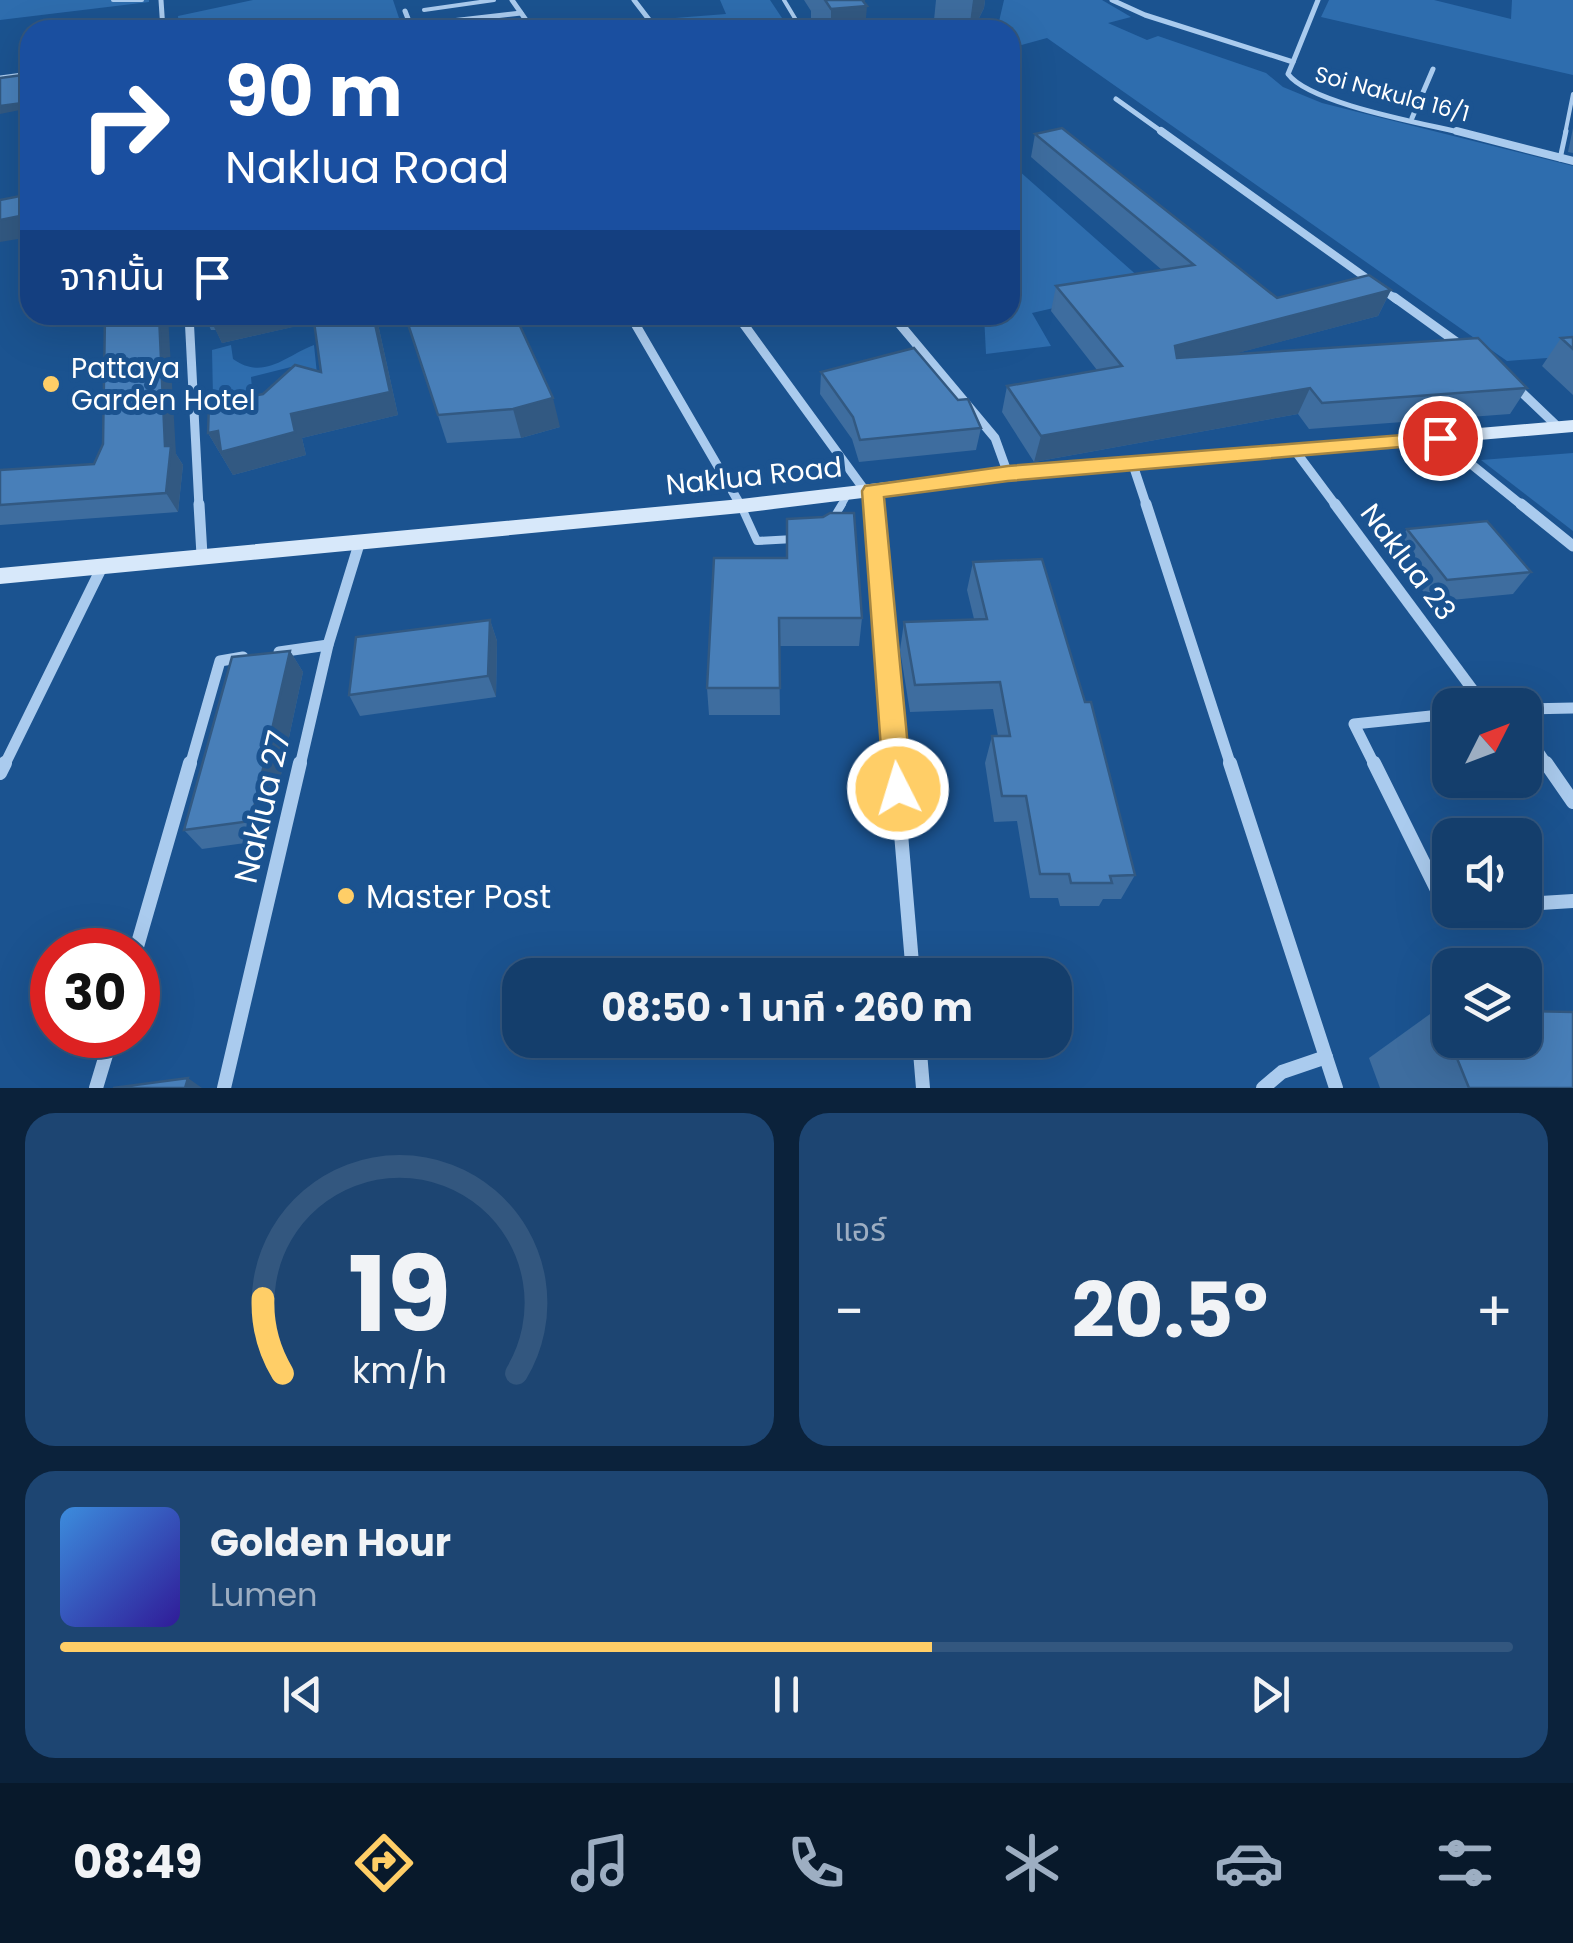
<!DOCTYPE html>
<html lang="th">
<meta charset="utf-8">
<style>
body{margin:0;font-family:Poppins,"Noto Sans Thai",sans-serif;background:#1d4572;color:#f1f3f6;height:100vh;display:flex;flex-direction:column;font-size:38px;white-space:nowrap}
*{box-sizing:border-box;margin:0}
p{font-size:32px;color:#9daec2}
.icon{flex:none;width:55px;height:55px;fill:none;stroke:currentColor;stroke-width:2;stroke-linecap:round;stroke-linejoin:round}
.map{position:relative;height:1088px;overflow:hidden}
.drawer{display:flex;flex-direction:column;gap:25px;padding:25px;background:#0b223b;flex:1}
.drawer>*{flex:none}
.top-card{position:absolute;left:20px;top:20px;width:1000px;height:305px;border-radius:30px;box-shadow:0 10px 40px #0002,0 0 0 2px #33577f;background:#1a4fa0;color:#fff;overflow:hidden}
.needle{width:65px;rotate:48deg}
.buttons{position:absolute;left:1432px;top:688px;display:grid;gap:20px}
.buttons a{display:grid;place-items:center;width:110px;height:110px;border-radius:20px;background:#143e6c;box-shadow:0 10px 40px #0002,0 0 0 2px #33577f;font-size:50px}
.speed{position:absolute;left:30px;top:928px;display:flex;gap:20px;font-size:50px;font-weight:700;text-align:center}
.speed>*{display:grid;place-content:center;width:130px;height:130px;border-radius:50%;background:#143e6c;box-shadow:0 10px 40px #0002,0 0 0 2px #33577f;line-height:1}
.speed .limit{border:15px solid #d22;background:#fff;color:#111}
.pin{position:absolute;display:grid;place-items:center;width:85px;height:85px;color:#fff;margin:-42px;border:5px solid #fff;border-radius:50%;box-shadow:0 2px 10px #0007}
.me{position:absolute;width:110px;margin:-55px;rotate:355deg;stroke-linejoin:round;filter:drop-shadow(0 0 8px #0008)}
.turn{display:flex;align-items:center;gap:35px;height:210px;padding:0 40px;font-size:45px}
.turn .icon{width:130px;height:130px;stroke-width:2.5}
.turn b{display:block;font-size:70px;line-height:85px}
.then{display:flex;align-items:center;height:95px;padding:0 40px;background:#0003;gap:20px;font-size:38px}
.big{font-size:75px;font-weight:700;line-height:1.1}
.drawer .widget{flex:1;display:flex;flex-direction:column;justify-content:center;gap:15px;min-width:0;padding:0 35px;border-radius:30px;background:#1d4572}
.drawer .dial{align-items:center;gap:0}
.dial svg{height:260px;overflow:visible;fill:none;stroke:#33577f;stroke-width:7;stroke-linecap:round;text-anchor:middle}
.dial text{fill:#f1f3f6;stroke:none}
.song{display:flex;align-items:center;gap:30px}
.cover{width:120px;height:120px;border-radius:15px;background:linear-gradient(135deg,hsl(210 70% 55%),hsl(250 70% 35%))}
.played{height:10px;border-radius:5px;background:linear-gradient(90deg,#ffce67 60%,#33577f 60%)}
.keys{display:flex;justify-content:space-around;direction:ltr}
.heat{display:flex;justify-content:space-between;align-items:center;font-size:55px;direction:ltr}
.drawer .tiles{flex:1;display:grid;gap:25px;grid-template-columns:1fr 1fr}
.widget:last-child{grid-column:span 2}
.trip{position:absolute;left:502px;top:958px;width:570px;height:100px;border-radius:30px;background:#143e6c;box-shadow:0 10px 40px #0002,0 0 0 2px #33577f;font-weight:700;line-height:100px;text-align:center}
.tab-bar{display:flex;height:160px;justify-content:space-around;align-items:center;background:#08192b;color:#9daec2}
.tab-bar .icon{width:70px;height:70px}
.tab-bar .selected{color:#ffce67}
.tab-bar b{font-size:45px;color:#f1f3f6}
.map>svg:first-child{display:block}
.green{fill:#2e6dae}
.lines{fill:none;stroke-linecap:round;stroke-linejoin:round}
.lane-far3{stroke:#aacbee;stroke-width:4}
.lane-far2{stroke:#aacbee;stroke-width:5}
.lane-far1{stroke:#aacbee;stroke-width:6}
.lane{stroke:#aacbee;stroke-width:8}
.street-far4{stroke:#aacbee;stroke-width:5}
.street-far3{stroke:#aacbee;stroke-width:8}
.street-far2{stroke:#aacbee;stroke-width:9}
.street-far1{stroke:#aacbee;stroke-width:11}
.street{stroke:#aacbee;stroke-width:14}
.secondary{fill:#d7e8fa;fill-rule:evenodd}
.wall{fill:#3e6d9f}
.shaded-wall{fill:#325982}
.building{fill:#487fb9;stroke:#325982;stroke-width:2.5}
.route{fill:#ffce67;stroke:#a68643;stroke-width:2.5}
.poi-dot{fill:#ffce67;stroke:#1b5390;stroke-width:4}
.labels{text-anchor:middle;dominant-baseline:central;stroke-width:10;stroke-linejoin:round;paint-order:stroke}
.far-street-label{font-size:22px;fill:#fff;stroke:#1b5390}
.poi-label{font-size:28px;fill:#fff;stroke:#1b5390;text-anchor:start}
.street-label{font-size:28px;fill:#fff;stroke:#1b5390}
.near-street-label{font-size:32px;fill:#fff;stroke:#1b5390}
.near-poi-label{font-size:32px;fill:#fff;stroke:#1b5390;text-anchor:start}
</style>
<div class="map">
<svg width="1573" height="1088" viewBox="0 0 1573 1088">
<rect width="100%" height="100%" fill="#1b5390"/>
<g class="green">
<polygon points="0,0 149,0 149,2 0,20"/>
<polygon points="253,0 393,0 401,24 347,30 179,30 178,16"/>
<polygon points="720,0 770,0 790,30 671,30 662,19 726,14"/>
<polygon points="1004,0 1102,0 1131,17 1108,23 1147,40 1158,36 1266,73 1283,87 1322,103 1573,166 1573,356 1507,361 1047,38 1010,48 1010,30 997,30"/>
<polygon points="1329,0 1434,0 1511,19 1512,0 1573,0 1573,75 1321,17"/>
<polygon points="1010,163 1149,286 1032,313 1051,346 986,354 984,315 1010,315"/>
<path d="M231,345L233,359C264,381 285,356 314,345L317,374L292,380L291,367L251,377L252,389L260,396L222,403L213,397L212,350Z"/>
<polygon points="1573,453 1573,531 1481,460"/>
</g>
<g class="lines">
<g class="lane-far3">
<polyline points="113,0 142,0"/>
<polyline points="784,0 802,30"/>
<polyline points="424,10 494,0"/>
<polyline points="147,27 163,27"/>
<polyline points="1565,134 1573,94"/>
</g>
<polyline class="lane-far2" points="1560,159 1566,131"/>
<polyline class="lane-far1" points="841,507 848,495"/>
<g class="lane">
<polyline points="741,506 757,541 794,539"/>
<polyline points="833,519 842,504"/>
</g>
<g class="street-far4">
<polyline points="161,0 163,30"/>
<polyline points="512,0 533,30"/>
<polyline points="634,0 657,30"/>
<path d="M1112,0L1145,15L1293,62L1288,74C1310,104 1427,124 1467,134"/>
<polyline points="405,11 412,29"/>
<polyline points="373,30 521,13"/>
<polyline points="1293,62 1318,0"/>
<polyline points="0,78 30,74"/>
<polyline points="1116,99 1165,134"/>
<polyline points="1412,118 1433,69"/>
</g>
<g class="street-far3">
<polyline points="1161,131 1397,300"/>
<polyline points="1457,131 1573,161"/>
</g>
<g class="street-far2">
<polyline points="1394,297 1462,346"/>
<polyline points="189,315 199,507"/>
<polyline points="630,315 741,506"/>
<polyline points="737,315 866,492"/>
<polyline points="892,315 995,438 1008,474"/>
<polyline points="190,321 216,315"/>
<polyline points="1515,386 1558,427"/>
<polyline points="1440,439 1524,507"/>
<polyline points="1293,448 1337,507"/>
<polyline points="1132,462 1147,507"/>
<polyline points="873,491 874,507"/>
</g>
<g class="street-far1">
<polyline points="199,504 202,555"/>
<polyline points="874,504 896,766"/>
<polyline points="1146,504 1231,766"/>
<polyline points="1335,504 1484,705"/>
<polyline points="1521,504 1573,546"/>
<polyline points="279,652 328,645"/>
<polyline points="1525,709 1573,708"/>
<polyline points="1525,732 1548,766"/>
<polyline points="4,766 102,567"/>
<polyline points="190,766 220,661 243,657"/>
<polyline points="300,766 328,645 360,541"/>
<polyline points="1375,766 1354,724 1450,714"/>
</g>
<g class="street">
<polyline points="895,763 913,975"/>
<polyline points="1230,763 1336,1088"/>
<polyline points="1374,763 1447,910 1451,910"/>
<polyline points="1546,763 1573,802"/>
<polyline points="0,773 5,763"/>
<polyline points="1525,904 1573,901"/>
<polyline points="136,950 190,763"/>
<polyline points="919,1040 923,1088"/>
<polyline points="96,1088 112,1035"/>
<polyline points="224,1088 300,763"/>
<polyline points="1263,1088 1282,1072 1326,1057"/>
</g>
<polygon class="secondary" points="1573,420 1573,432 1008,480 741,513 0,584 0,568 741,499 1008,468"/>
</g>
<g class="wall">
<polygon points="804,0 865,0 865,30 816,30 811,23 811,11"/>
<polygon points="936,0 985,0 984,8 973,30 933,30"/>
<polygon points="1573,128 1573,153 1568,152"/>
<polygon points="1035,134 1277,298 1391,290 1378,316 1229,355 1527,388 1510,414 1309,429 1298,414 1034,462 1002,412 1007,386 1097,370 1051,311 1056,286 1162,270 1031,157"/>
<polygon points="204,315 376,315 398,415 302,438 306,455 233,475 208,433 263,394 321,372 314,322 222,343 216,330 211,330"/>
<polygon points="405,315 560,427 521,438 447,443"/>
<polygon points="1573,337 1573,395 1542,366 1561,338"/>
<polygon points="821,372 981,428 976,450 859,462 852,439 820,394"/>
<polygon points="176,454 183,465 178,512 0,525 0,470 94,464"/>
<polygon points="1407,529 1531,572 1513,594 1431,602 1393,551"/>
<polygon points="714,558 862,618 859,646 779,646 780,715 709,715 707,688"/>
<polygon points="973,562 1135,875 1121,899 1103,899 1099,906 1060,906 1058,898 1030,898 1017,821 994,822 985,763 992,736 998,736 993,709 910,712 900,650 904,622 974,619 967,590"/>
<polygon points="490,620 497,641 496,697 360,716 349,695"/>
<polygon points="290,651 303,672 267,840 202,849 184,830"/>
<polygon points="1437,1009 1573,1088 1380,1088 1369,1058"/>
</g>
<g class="shaded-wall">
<polygon points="857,0 865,0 865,6 867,6 865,30 831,30 831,9"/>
<polygon points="973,0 985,0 984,8 973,30 969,30"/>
<polygon points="30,102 30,108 0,114 0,106"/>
<polygon points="30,214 30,237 0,242 0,220"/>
<polygon points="1391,290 1378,316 1166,372 1175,346"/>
<polygon points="159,315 168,315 176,454 183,465 178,512 166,493"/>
<polygon points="236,315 318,315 320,321 222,343 211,321"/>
<polygon points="373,315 376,315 398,415 302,438 306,455 233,475 208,433 291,414"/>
<polygon points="1310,388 1298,414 1034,462 1041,436"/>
<polygon points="553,398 560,427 521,438 513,409"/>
<polygon points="490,620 497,641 496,697 488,676"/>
<polygon points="290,651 303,672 267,840 251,821"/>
<polygon points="188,1078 202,1088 185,1088"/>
</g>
<g class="building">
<polygon points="825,0 862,0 867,6 831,9"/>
<polygon points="30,74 30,102 0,106 0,78"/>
<polygon points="1062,128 1277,298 1369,275 1391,290 1175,346 1177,358 1478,338 1527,388 1322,403 1310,388 1041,436 1007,386 1122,366 1056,286 1194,265 1035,134"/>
<polygon points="30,194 30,214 0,220 0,200"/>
<polygon points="105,315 159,315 165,446 171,446 166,493 0,505 0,470 94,464 103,444"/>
<polygon points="211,315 236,315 211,321"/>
<polygon points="313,315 373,315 390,392 291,414 295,432 221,452 218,431 208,433 209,405 263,394 295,365 321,372"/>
<polygon points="405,315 515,315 553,398 513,409 438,415"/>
<polygon points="1573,337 1573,349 1561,338"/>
<polygon points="914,348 958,400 968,399 981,428 860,440 853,417 821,372"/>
<polygon points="830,513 854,513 862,618 779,618 780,688 707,688 714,558 787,558 787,519 823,517"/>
<polygon points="1487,521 1531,572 1447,580 1407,529"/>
<polygon points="1042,559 1085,702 1091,702 1135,875 1110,876 1112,883 1071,883 1069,874 1040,874 1026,796 1002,796 992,736 1010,736 1000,682 915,685 904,622 987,619 973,562"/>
<polygon points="490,620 488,676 349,695 356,637"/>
<polygon points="290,651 251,821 184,830 232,657"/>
<polygon points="1437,1009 1450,1010 1450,1040 1525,1040 1525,1011 1573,1012 1573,1088 1469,1088"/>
<polygon points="188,1078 185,1088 113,1088"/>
</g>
<polygon class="route" points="1440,432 1450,438 1447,443 1008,481 884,497 912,789 908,798 898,802 888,798 884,789 862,491 865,486 1008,466"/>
<g class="poi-dot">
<circle cx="51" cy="384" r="10"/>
<circle cx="346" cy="896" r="10"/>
</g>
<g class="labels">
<g class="far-street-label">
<text transform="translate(1392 94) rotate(15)">Soi Nakula 16/1</text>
</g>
<g class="poi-label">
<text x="71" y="368">Pattaya<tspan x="71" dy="32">Garden Hotel</tspan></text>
</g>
<g class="street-label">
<text transform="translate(754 476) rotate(-6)">Naklua Road</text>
<text transform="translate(1408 562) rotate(53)">Naklua 23</text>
</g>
<g class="near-street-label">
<text transform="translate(262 807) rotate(-77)">Naklua 27</text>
</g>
<g class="near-poi-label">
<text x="366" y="896">Master Post</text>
</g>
</g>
</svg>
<div class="buttons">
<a><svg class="needle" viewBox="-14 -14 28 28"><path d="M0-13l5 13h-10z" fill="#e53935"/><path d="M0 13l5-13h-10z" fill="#9daec2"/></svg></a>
<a><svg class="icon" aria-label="sound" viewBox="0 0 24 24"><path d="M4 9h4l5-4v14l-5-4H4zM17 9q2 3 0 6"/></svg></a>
<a><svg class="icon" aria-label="layers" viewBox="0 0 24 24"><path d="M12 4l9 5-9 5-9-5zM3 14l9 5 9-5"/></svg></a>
</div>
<div class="speed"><div class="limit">30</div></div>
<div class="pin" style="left:1440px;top:438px;background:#d93025"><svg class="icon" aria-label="arrive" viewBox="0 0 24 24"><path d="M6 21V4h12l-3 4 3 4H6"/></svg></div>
<svg class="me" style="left:898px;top:789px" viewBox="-20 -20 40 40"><circle r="17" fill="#ffce67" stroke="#fff" stroke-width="3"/><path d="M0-11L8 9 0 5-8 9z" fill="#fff"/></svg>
<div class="trip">08:50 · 1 นาที · 260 m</div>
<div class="top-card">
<div class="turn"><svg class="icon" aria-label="right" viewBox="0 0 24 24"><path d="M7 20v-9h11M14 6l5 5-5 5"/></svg><div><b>90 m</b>Naklua Road</div></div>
<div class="then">จากนั้น<svg class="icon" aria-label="arrive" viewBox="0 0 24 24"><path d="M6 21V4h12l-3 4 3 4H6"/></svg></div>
</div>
</div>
<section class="drawer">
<div class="tiles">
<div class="widget dial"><svg viewBox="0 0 100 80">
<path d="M14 69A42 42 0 1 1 86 69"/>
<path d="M14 69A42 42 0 0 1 8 46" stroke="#ffce67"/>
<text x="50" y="56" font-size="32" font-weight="700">19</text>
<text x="50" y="72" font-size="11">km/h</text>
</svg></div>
<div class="widget"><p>แอร์</p>
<div class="heat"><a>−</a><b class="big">20.5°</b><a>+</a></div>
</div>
<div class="widget">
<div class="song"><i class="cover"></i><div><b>Golden Hour</b><p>Lumen</p></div></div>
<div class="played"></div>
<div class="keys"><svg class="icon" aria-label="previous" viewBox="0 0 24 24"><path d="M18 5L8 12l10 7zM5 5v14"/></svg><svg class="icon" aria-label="pause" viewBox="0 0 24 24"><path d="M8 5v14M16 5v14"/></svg><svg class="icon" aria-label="next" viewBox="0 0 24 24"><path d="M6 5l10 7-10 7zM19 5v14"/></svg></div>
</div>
</div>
</section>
<nav class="tab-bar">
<b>08:49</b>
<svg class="icon selected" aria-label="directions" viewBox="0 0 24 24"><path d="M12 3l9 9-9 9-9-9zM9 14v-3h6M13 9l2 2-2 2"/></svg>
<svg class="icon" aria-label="music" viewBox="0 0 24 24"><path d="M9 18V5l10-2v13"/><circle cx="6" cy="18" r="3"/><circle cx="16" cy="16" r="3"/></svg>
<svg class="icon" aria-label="phone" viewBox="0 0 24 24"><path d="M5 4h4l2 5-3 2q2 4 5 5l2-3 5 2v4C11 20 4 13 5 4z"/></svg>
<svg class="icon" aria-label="climate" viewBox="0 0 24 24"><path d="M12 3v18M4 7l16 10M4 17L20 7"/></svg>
<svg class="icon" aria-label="car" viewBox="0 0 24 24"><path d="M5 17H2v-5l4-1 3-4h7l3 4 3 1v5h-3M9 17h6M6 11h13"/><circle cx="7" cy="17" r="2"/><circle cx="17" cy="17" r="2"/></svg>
<svg class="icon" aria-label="filters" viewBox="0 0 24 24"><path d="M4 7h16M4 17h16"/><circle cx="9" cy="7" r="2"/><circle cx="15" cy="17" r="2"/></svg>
</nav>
